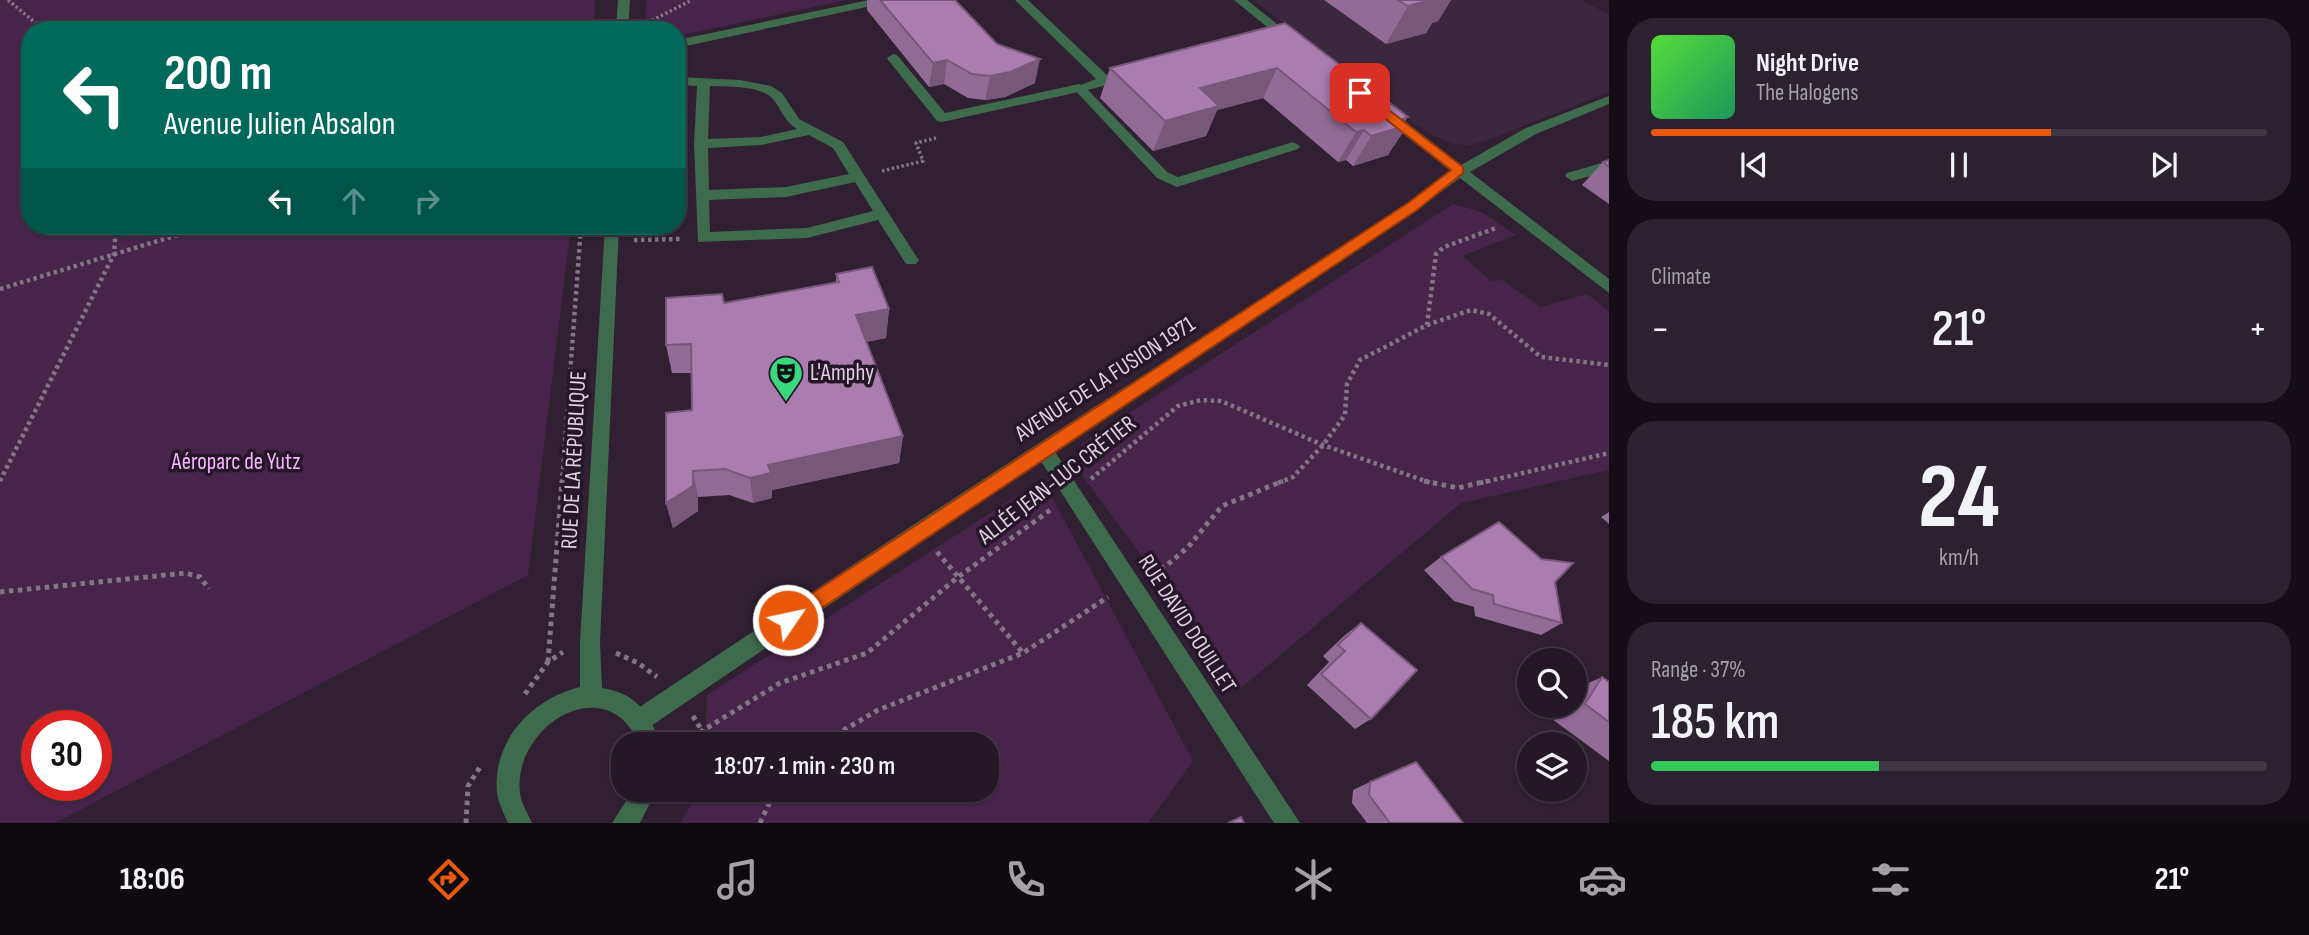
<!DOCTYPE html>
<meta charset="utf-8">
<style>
body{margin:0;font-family:"Sofia Sans Condensed",sans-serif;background:#2c212e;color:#f1f3f6;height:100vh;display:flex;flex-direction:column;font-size:26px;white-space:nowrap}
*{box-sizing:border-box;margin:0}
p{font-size:23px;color:#a3a0a7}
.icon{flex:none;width:38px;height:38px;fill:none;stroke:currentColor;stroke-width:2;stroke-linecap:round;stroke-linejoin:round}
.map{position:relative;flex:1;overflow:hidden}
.drawer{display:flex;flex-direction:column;gap:18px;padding:18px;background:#140d15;width:700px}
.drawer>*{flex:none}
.top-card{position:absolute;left:21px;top:21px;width:665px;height:214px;border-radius:28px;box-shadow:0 2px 5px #0004,0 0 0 2px #413743;background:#00695c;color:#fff;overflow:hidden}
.tools{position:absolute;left:1517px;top:648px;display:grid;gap:14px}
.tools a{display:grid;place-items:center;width:70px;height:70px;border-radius:50%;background:#241826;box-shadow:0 2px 5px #0004,0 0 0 2px #413743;font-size:35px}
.speed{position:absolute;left:21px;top:710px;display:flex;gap:14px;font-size:35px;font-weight:700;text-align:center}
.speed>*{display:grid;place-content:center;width:91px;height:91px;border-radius:50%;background:#241826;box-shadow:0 2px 5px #0004,0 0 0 2px #413743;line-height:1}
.speed .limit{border:10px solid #d22;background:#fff;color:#111}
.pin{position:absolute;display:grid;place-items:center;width:60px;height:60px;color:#fff;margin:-30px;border-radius:14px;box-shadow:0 4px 10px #0006}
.me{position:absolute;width:77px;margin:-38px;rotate:56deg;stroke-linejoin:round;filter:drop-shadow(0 0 5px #0008)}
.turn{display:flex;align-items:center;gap:24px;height:147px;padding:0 28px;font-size:32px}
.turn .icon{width:91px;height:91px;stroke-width:2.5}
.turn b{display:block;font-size:49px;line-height:60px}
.lanes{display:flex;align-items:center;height:66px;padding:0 28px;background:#0003;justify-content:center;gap:35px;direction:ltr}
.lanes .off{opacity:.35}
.big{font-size:52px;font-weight:600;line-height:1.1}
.drawer .card{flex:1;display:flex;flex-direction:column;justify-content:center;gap:10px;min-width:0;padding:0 24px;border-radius:28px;background:#2c212e}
.drawer .dial{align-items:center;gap:0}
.dial b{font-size:91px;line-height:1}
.song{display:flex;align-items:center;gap:21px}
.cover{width:84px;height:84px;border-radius:10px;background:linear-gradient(135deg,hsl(110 70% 55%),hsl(150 70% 35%))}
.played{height:7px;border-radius:4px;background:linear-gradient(90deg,#ea580c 65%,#413743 65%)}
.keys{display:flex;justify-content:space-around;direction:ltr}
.heat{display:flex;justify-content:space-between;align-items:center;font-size:38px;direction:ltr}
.charge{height:10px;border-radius:5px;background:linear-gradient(90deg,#34c759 37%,#413743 0)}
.trip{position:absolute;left:611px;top:732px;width:388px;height:70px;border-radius:28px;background:#241826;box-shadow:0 2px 5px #0004,0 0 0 2px #413743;font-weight:600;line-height:70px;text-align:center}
.tabs{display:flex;height:112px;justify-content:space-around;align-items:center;background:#0e0a0f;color:#a3a0a7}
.tabs .icon{width:49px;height:49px}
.tabs .selected{color:#ea580c}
.tabs b{font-size:32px;color:#f1f3f6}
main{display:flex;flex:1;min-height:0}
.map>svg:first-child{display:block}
.built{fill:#3c283e}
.green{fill:#48244c;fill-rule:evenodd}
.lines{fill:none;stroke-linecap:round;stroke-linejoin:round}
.path-far2{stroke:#837585;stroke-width:3.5;stroke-dasharray:2.5 2.5;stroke-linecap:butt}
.path-far1{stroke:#837585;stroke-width:4.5;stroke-dasharray:3.5 3.5;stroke-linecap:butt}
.path{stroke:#837585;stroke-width:5;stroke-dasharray:4.5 4.5;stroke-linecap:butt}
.service{fill:#3e6a4d;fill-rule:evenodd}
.minor{fill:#3e6a4d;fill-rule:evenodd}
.tertiary{fill:#3e6a4d;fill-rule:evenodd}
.wall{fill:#936b97}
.shaded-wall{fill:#78577b}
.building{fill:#ab7cb0;stroke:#78577b;stroke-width:2}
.route{fill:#ea580c;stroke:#983908;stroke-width:2}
.labels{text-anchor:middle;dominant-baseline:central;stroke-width:7;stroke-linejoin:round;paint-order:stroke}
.poi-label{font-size:23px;fill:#ddd2de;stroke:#261728;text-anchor:start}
.street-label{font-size:23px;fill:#ddd2de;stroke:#261728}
.park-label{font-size:23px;fill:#f8b5ff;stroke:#261728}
</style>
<main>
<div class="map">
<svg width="1609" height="823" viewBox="0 0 1609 823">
<rect width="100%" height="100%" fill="#302032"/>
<polygon class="built" points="1253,0 1582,0 1609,15 1609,92 1488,140 1471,145 1455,144 1432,135 1412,121"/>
<g class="green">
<path d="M0,0H595L594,30H30V226H571L528,575L55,823H0ZM37,726H96V786H37Z"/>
<polygon points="646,0 846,0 677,36 677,30 645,30"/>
<polygon points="1453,204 1482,212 1516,235 1463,256 1491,281 1502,280 1541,307 1587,294 1609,311 1609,470 1461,503 1240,689 1079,471 1081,444"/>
<polygon points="1023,492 1052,497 1193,761 1148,823 680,823 700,789 987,789 987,744 705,744 707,695"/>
</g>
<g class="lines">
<g class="path-far2">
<polyline points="8,0 44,30"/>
<polyline points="643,25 692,0"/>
<polyline points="882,171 923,161 916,143 936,138"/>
</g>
<g class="path-far1">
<polyline points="634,240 681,239"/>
<polyline points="0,289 207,226"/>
<polyline points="1427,325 1471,310 1489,314 1541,357 1609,365"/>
<polyline points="1091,479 1178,406 1201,400 1221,401 1323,445 1431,483"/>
<polyline points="0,481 114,254 116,226"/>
<polyline points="562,483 581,226"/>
<polyline points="1278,483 1293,477 1323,445 1345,415 1347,384 1360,360 1427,325 1436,254 1444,247 1496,228"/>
<polyline points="1480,483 1609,453"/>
</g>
<g class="path">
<polyline points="1424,481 1458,488 1487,481"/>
<polyline points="937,552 1023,653"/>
<polyline points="1152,572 1166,566 1188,547 1222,506 1283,481"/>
<polyline points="0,592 186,573 200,577 209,589"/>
<polyline points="616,653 638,663 657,677"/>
<polyline points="548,662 562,481"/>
<polyline points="525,694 548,662 563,652"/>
<polyline points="693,716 702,731 727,744"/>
<polyline points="686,744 702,731 780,683 867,653 958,577 1053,508"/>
<polyline points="820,744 878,710 1023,653 1108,597"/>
<polyline points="466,823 468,786 480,767"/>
<polyline points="760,823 776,789"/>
</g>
<g class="service">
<polygon points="869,0 891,0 885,3 677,48 677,40"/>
<polygon points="893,54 897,55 945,113 1079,84 1085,88 1079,92 942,122 937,121 889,61 887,58"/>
<path d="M677,77L740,80L771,86L782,93L799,119L843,142L916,256L919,260L916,264H906L878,220L807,238L698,242L694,144L697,86L677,85ZM710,86C729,87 758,85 772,98C782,109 784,122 797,129L761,137L708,139ZM809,135L833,148L849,174L786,187L709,190L708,148L761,145ZM855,182L873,211L807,228L710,232L709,200L786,197Z"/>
<polygon points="1609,161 1609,171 1572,181 1565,176 1567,173"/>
</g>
<g class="minor">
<polygon points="1015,0 1028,0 1108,76 1131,72 1131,78 1088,90 1167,172 1178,177 1293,142 1300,146 1298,149 1177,187 1157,178 1073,88 1096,79"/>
<polygon points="1234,0 1247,0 1297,40 1287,43"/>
<polygon points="1609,96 1609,104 1536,134 1470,172 1609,279 1609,293 1460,178 1418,209 1055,452 1300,823 1274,823 1041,461 648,728 640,731 632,728 629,720 632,712 913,525 1408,203 1451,171 1383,118 1383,112 1393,112 1461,165 1526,128"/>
</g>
<g class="tertiary">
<polygon points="618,0 630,0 628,30 616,30"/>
<path d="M605,226H619L600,642L602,688C638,694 648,712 661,744H639C608,668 512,725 520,793C521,803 528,814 532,823H508C504,814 498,802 497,793C492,740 532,699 580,687V642Z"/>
<polygon points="634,789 657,789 640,823 612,823"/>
</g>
</g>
<g class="wall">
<polygon points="867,0 955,0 1035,83 1005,97 985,100 968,98 944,84 929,87 867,10"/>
<polygon points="1324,0 1451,0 1438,21 1432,23 1426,33 1386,44"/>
<polygon points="1285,23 1404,123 1388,155 1353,166 1346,160 1338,162 1263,98 1217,110 1206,136 1153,151 1100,98 1110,68"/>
<polygon points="1609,160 1609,204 1582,185 1603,162"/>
<polygon points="836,274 889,309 886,338 866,342 903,436 899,463 772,490 772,498 753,503 729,495 698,497 698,511 673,528 666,503 692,410 691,373 672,373 666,345 724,303 836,283"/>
<polygon points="1609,512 1609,524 1601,517"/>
<polygon points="1441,557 1555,582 1562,623 1541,635 1475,616 1474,607 1454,601 1424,570"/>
<polygon points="1361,623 1371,719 1355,729 1307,685 1329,662 1323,656 1345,635"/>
<polygon points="1602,677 1609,682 1609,761 1552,719 1561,705 1575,705 1575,689"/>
<polygon points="1370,782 1463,823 1367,823 1352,803 1353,790"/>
</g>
<g class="shaded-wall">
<polygon points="1431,0 1451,0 1438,21 1432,23 1426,33 1386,44 1408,6"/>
<polygon points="1040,59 1035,83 1005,97 985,100 990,76"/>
<polygon points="947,60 944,84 929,87 933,63"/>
<polygon points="1277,68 1263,98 1217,110 1206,136 1153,151 1165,121 1200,88"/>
<polygon points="1408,117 1401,127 1408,125 1388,155 1353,166 1371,136 1400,120"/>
<polygon points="1364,130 1346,160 1338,162 1356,132"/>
<polygon points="889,309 886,338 854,344 856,315"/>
<polygon points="903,436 899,463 772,490 772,498 753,503 750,478 768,465"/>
<polygon points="693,471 698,497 698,511 673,528 666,503"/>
</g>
<g class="building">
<polygon points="880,0 955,0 997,44 1040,59 1010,72 990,76 972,74 947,60 933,63"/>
<polygon points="1398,0 1431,0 1408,6"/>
<polygon points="1285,23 1408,117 1400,120 1408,125 1371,136 1364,130 1356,132 1277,68 1200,88 1219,106 1165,121 1110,68"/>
<polygon points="1609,160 1609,167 1603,162"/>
<polygon points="872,267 889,309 856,315 903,436 768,465 771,473 750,478 725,469 693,471 693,486 666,503 666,413 692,410 691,344 666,345 666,298 722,294 724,303 839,282 836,274"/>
<polygon points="1499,522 1541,559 1573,563 1555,582 1562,623 1494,604 1493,595 1472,589 1441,557"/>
<polygon points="1361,623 1417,670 1371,719 1321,674 1345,651 1338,645"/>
<polygon points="1602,677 1609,682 1609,722 1585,704"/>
<polygon points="1416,762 1463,823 1390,823 1369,795 1370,782"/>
<polygon points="1241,817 1244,823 1228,823"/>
</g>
<polygon class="route" points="1356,91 1364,91 1463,167 1463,173 1417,210 795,626 788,629 782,626 779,620 782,613 1408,203 1451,170 1356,96"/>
<defs>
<g id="theatre-pin" transform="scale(1.75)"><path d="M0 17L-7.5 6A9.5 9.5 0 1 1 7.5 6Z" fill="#39d87f" stroke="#261728"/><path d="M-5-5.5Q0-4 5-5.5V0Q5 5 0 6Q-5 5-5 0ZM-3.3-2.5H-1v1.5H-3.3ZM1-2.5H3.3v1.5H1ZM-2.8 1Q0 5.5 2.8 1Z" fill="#111"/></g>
</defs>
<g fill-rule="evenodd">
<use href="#theatre-pin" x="786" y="373"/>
</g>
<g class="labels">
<g class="poi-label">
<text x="810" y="373">L'Amphy</text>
</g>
<g class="street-label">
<text transform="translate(1105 379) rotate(-33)">AVENUE DE LA FUSION 1971</text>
<text transform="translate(574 460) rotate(-87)">RUE DE LA RÉPUBLIQUE</text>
<text transform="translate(1057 480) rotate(-38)">ALLÉE JEAN-LUC CRÉTIER</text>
<text transform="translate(1187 624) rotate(57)">RUE DAVID DOUILLET</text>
</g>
<g class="park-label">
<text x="236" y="462">Aéroparc de Yutz</text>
</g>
</g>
</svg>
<div class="tools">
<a><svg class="icon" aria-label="search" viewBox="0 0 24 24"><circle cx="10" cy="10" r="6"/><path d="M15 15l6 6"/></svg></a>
<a><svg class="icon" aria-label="layers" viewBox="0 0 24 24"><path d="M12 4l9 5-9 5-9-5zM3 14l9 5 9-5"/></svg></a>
</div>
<div class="speed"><div class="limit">30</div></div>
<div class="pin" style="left:1360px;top:93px;background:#d93025"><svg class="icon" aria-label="arrive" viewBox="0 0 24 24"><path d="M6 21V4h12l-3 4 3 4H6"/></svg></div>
<svg class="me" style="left:788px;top:620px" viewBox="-20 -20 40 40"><circle r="17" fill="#ea580c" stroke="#fff" stroke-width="3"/><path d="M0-11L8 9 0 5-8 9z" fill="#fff"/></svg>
<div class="trip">18:07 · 1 min · 230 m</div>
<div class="top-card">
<div class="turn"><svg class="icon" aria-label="left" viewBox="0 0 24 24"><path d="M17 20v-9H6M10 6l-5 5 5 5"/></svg><div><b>200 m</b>Avenue Julien Absalon</div></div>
<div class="lanes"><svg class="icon" aria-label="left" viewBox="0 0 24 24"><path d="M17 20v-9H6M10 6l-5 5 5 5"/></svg><svg class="icon off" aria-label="ahead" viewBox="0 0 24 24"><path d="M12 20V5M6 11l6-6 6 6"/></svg><svg class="icon off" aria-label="right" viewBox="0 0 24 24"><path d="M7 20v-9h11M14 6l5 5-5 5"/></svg></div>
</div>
</div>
<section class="drawer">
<div class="card">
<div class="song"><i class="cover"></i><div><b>Night Drive</b><p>The Halogens</p></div></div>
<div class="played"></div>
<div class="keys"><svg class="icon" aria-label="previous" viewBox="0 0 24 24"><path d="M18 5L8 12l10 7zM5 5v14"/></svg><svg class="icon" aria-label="pause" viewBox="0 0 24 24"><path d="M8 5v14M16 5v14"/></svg><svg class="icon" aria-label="next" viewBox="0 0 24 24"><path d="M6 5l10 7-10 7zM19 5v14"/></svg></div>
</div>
<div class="card"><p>Climate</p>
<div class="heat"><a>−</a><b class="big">21°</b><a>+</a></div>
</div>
<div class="card dial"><b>24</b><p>km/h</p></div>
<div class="card"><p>Range · 37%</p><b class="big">185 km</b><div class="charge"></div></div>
</section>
</main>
<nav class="tabs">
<b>18:06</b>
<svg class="icon selected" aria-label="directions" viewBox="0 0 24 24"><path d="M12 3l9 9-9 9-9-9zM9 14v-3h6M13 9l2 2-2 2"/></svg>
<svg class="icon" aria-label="music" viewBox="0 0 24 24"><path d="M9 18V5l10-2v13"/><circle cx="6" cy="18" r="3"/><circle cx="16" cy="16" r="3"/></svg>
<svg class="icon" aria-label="phone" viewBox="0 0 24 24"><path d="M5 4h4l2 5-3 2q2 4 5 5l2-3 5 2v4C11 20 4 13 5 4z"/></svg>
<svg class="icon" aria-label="climate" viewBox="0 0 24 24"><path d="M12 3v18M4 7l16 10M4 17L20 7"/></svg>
<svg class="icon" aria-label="car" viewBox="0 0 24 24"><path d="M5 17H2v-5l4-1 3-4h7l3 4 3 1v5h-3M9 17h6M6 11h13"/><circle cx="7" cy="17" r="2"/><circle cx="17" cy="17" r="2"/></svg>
<svg class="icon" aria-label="filters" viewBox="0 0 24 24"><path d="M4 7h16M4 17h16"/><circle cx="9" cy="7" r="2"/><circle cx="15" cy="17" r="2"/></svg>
<b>21°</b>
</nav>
